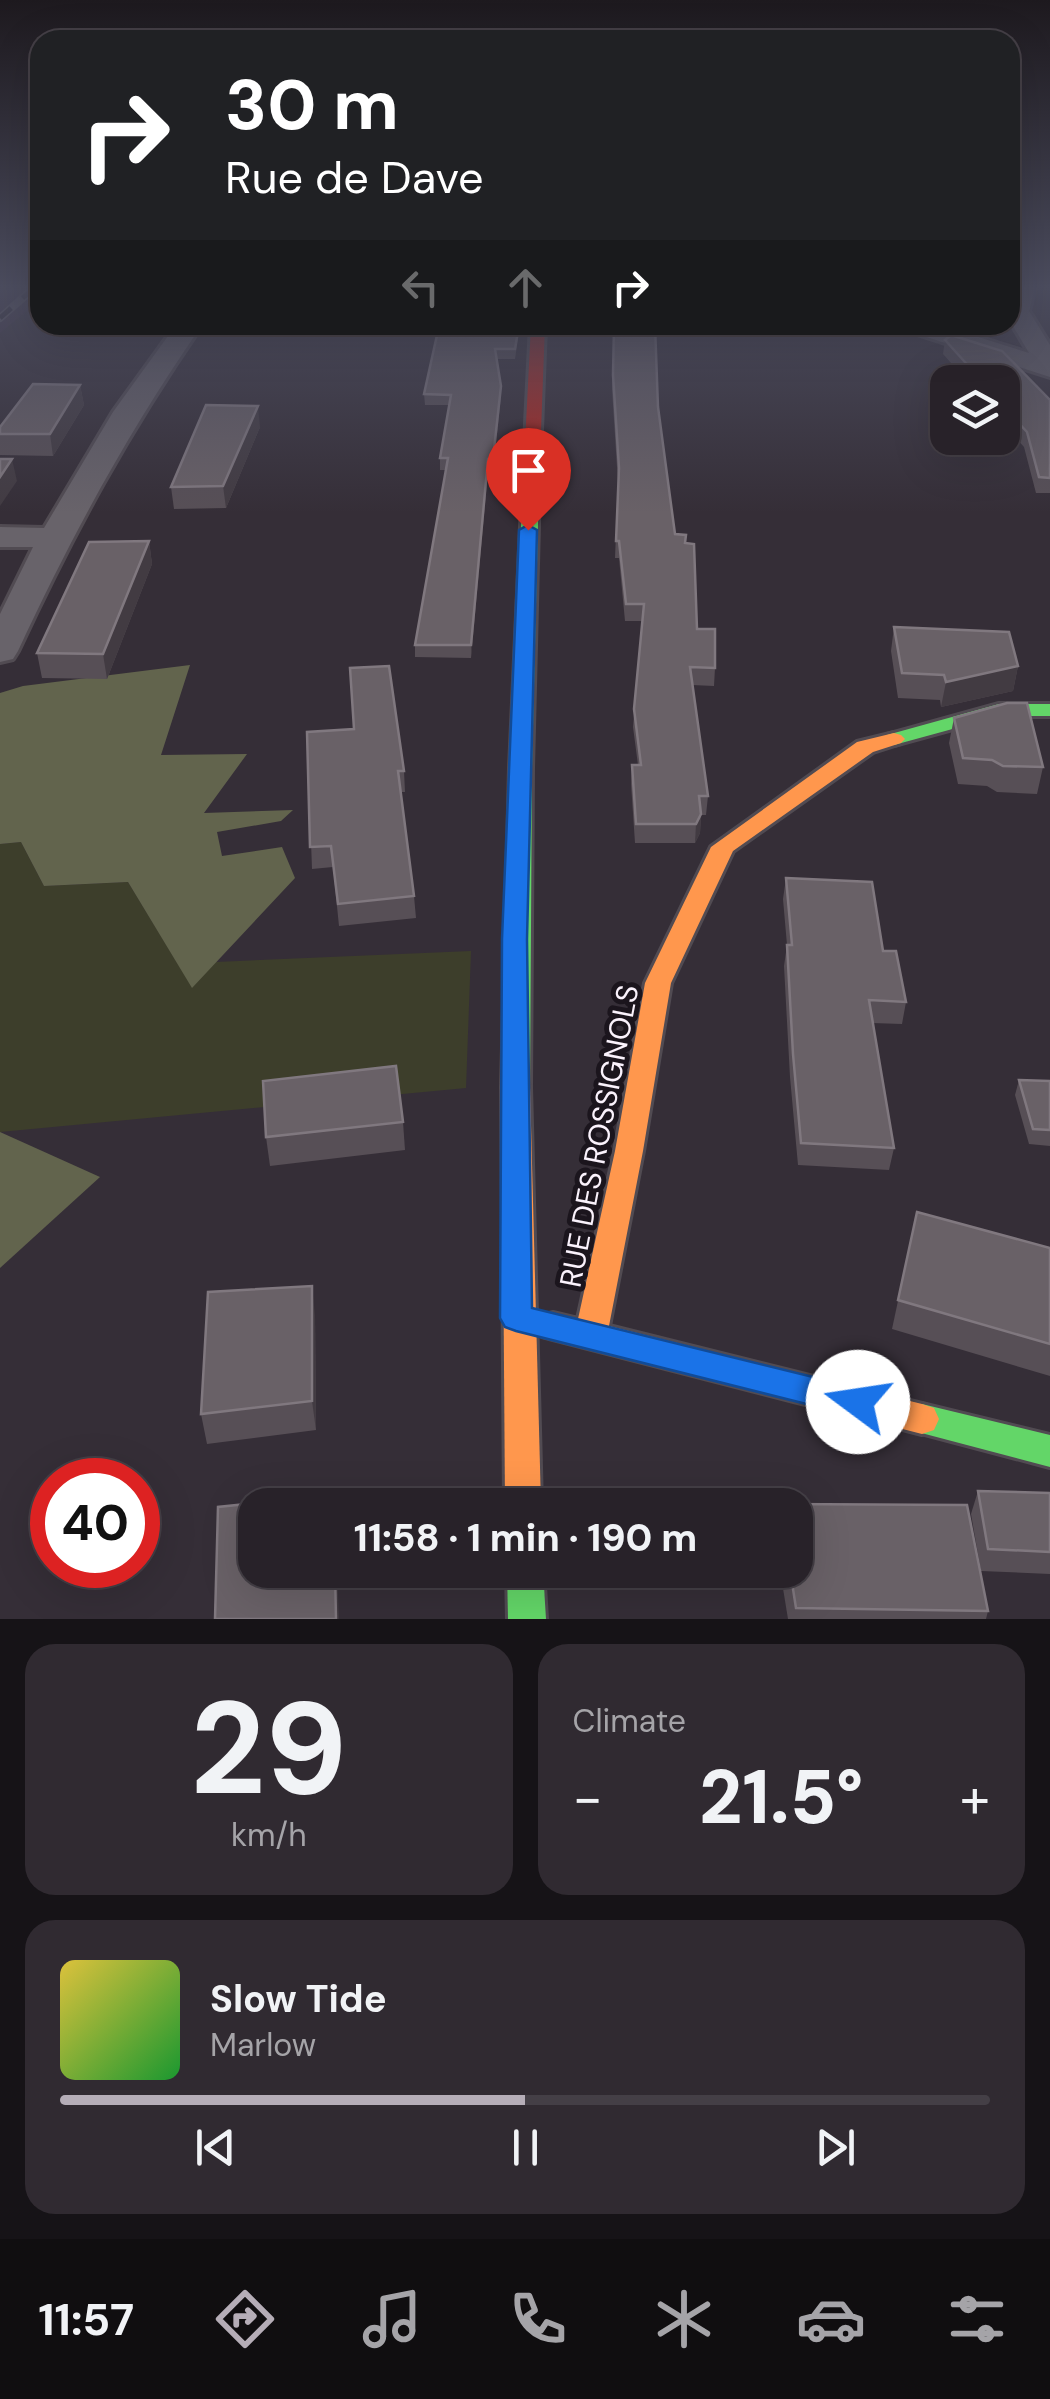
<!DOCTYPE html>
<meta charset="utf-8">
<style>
body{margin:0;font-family:"DM Sans",sans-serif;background:#302a31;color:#f1f3f6;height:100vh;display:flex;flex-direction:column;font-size:38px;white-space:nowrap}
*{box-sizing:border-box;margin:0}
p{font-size:32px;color:#a5a4a8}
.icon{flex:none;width:55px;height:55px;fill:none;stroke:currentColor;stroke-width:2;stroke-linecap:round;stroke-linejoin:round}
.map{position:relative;height:1619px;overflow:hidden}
.details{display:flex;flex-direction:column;gap:25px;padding:25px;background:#161317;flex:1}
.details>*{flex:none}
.guide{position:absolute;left:30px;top:30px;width:990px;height:305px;border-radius:30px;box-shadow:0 10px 40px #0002,0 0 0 2px #443f46;background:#202124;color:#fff;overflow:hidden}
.tools{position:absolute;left:930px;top:365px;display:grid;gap:20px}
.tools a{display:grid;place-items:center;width:90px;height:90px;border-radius:20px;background:#282229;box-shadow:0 10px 40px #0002,0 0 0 2px #443f46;font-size:50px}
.speed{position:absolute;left:30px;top:1458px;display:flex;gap:20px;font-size:50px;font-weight:700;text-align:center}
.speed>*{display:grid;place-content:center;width:130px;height:130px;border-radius:50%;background:#282229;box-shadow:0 10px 40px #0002,0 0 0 2px #443f46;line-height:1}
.speed .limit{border:15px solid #d22;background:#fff;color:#111}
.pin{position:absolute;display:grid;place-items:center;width:85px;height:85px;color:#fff;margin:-102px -42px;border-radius:50% 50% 50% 0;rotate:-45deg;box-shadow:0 0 10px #0007}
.pin .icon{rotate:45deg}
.me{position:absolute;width:110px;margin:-55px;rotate:284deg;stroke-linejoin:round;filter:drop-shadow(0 0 8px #0008)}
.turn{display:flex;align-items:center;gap:35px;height:210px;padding:0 30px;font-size:45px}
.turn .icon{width:130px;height:130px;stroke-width:2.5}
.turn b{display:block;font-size:70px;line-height:85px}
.lanes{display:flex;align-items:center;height:95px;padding:0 30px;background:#0003;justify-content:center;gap:50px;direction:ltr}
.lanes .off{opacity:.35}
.big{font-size:75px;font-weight:800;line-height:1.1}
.details .tile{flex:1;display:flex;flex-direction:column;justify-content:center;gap:15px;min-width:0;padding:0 35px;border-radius:30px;background:#302a31}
.details .dial{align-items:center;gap:0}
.dial b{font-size:130px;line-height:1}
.song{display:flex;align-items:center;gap:30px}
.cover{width:120px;height:120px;border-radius:15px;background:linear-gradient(135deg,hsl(50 70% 55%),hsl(130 70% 35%))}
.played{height:10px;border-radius:5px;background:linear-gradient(90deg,#b5adb7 50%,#443f46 50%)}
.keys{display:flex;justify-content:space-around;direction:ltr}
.heat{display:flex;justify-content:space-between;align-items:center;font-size:55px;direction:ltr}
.details .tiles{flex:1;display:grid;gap:25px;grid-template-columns:1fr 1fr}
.tile:last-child{grid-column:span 2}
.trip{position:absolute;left:238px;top:1488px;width:575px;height:100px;border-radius:30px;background:#282229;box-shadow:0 10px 40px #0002,0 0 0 2px #443f46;font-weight:800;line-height:100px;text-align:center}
.dock{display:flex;height:160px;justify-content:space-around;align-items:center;background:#100e10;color:#a5a4a8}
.dock .icon{width:70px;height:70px}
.dock .on{color:#b5adb7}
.dock b{font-size:45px;color:#f1f3f6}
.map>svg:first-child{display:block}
.built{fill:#3f3044}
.green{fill:#3d3e2b}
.forest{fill:#62644d}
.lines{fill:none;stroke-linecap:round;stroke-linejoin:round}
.street-casing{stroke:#514b52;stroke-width:6}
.fast-casing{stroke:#514b52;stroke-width:6}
.slow-casing{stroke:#514b52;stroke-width:6}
.jam-casing{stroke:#514b52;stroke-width:6}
.street{fill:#68636a;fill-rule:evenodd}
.fast{fill:#63d668;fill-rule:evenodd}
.slow{fill:#ff974d;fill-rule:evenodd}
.jam{fill:#b3261e;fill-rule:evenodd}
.rail-casing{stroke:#726d73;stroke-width:8}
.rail{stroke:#1b151d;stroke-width:5;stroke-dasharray:15;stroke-linecap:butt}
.wall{fill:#574f56}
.shaded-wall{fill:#423b42}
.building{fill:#696167;stroke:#80787f;stroke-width:2.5}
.route{fill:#1a73e8;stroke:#114b97;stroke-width:2.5}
.labels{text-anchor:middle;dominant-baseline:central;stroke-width:10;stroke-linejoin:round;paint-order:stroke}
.street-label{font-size:30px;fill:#faf2fc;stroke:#1b151d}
</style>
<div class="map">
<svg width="1050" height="1619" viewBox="0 0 1050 1619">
<rect width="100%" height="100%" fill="#352e37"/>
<polygon class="built" points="0,287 40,287 40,300 0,333"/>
<polygon class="green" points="21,842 44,886 128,882 192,987 216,962 471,951 466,1088 0,1132 0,844"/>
<g class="forest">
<polygon points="190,665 161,755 247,754 204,813 293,810 281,821 217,832 222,856 282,847 295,878 192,988 128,882 44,886 21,842 0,844 0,693 23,686"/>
<polygon points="0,1132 100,1177 0,1268"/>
</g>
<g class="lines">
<g class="street-casing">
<g id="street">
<polygon points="1011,287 1035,287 1029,311 1050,345 1050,377 905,330 901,325 940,325 1029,353 1010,321"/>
<path d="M176,325H202C128,432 73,533 18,651L13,659L0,662V614L33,547H0V527L44,528L113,412Z"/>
</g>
</g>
<g class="fast-casing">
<g id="fast">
<polygon points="531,478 539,483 532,768 530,1087 526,1094 516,1097 506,1094 502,1087 510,768 523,483"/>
<polygon points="999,704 1050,704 1050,716 1000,716 894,745 883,739 887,735"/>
<polygon points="922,1404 1050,1435 1050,1467 910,1430 905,1419 910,1408"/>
<polygon points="507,1570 543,1570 546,1619 508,1619"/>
</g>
</g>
<g class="slow-casing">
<g id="slow">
<polygon points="894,733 901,735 905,739 901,743 873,752 733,851 671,983 643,1151 609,1326 922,1404 934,1408 939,1419 934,1430 922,1434 553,1339 542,1336 537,1326 542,1316 553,1313 578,1319 615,1151 645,983 711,847 857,742"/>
<polygon points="516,1077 526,1080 530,1087 541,1505 505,1505 502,1087 506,1080"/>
</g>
</g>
<g class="jam-casing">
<polygon id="jam" points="531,325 545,325 539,483 531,488 523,483"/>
</g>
<use href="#street" class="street"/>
<use href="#fast" class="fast"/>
<use href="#slow" class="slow"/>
<use href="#jam" class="jam"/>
<g class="rail-casing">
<polyline id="rail" points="0,318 35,287"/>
</g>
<use href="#rail" class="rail"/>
</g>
<g class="wall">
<polygon points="520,325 515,359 497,359 501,396 493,471 488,471 471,658 415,657 415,645 446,470 440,470 440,458 449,405 425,405 424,394 456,326"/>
<polygon points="614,325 658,407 675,534 685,543 697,629 715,668 714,686 692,685 708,796 706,815 701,815 700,833 695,843 635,843 631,784 632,765 638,765 633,727 642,621 625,621 619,558 615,558 618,483 612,389"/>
<polygon points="945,340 1050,400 1050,493 1036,493 1024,447 1002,422 1002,382 968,382 943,354"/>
<polygon points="80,385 84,405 53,456 0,455 0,427"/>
<polygon points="260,427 226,508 174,509 171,487"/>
<polygon points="149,541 152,564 107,679 42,678 37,653"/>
<polygon points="894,627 1018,666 1013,691 941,707 940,700 898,698 891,651"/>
<polygon points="954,718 1043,767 1037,794 997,792 987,786 958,784 949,743"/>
<polygon points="307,732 404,771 405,792 401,792 414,896 416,918 339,926 333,867 312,869"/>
<polygon points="786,878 883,951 906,1002 902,1024 872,1023 894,1148 889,1170 798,1165 790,1077 784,966 787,945 783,899"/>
<polygon points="1019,1080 1050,1081 1050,1146 1029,1144 1015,1095"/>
<polygon points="403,1122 405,1150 270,1166 266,1137"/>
<polygon points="917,1212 1050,1248 1050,1376 892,1329"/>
<polygon points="315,1315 316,1430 207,1444 201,1414"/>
<polygon points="978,1491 1050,1493 1050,1574 981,1571 971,1514"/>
<polygon points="780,1570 795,1570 988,1611 986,1619 788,1619"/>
</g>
<g class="shaded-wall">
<polygon points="80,385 84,405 53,456 50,434"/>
<polygon points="501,386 501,396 493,471 493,459"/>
<polygon points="258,406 260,427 226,508 223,486"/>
<polygon points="12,459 17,481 0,506 0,477"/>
<polygon points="488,459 488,471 471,658 471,645"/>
<polygon points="149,541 152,564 107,679 103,654"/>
<polygon points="1018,666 1013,691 941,707 946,682"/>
<polygon points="701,814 700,833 695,843 696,824"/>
<polygon points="312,1286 315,1315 316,1430 312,1401"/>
<polygon points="335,1570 337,1570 339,1619 336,1619"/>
</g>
<g class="building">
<polygon points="456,325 519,325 515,349 495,349 501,386 493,459 488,459 471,645 415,645 448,458 440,458 451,395 424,394 439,326"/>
<polygon points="614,325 655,325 658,407 675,534 686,535 685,543 694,544 697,629 715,629 715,668 690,667 708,796 699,796 701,814 696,824 636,824 632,765 641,765 634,709 644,604 626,604 619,541 616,541 619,468 613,375"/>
<polygon points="951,335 1002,351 1050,400 1050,478 1039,477 1027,432 1002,405 1002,382 983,382 945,340"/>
<polygon points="33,384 80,385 50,434 0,434 0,427"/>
<polygon points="206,405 258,406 223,486 171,487"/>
<polygon points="0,459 12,459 0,477"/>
<polygon points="149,541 103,654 37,653 89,542"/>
<polygon points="894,627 1009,632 1018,666 946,682 944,675 902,673"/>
<polygon points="389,666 404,771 398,771 414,896 338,904 331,846 310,847 307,732 354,729 350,668"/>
<polygon points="1007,703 1027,703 1043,767 1003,766 992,760 963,758 954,718"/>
<polygon points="786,878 872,882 883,951 896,951 906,1002 869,1000 894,1148 801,1143 793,1054 787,945 792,945"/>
<polygon points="396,1066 403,1122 266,1137 263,1081"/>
<polygon points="1019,1080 1050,1081 1050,1130 1033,1129"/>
<polygon points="917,1212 1050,1248 1050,1344 898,1300"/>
<polygon points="312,1286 312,1401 201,1414 208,1292"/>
<polygon points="978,1491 1050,1493 1050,1552 988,1549"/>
<polygon points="332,1495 332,1505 255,1505 255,1570 335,1570 336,1619 215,1619 218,1507"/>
<polygon points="778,1504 967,1505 988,1611 796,1608 790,1570 795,1570 795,1505 778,1505"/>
</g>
<linearGradient id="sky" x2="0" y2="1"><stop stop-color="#1d191e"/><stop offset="0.56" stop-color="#4b4c5e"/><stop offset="1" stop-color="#4b4c5e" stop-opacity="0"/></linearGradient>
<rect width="1050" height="513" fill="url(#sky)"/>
<polygon class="route" points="528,525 537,530 527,939 532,1308 858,1388 870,1392 875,1402 870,1413 858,1417 516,1331 505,1327 500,1318 502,939 519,530"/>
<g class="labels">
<g class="street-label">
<text transform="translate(599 1136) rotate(-79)">RUE DES ROSSIGNOLS</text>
</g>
</g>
</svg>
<div class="tools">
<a><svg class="icon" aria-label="layers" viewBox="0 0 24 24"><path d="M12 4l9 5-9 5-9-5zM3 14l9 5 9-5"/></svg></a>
</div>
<div class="speed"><div class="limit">40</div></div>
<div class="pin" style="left:528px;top:530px;background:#d93025"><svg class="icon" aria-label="arrive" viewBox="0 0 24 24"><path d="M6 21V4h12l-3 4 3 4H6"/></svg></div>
<svg class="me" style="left:858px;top:1402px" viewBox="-20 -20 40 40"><circle r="19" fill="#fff"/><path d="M0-13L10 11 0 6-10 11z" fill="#1a73e8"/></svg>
<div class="trip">11:58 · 1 min · 190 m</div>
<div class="guide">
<div class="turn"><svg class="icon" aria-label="right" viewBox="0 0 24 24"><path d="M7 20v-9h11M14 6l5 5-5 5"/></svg><div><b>30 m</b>Rue de Dave</div></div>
<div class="lanes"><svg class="icon off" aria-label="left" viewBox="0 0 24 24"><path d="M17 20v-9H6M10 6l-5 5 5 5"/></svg><svg class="icon off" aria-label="ahead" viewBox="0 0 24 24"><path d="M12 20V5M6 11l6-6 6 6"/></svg><svg class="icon" aria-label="right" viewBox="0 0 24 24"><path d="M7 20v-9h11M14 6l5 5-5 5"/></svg></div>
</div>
</div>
<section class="details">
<div class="tiles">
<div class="tile dial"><b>29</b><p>km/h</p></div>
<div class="tile"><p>Climate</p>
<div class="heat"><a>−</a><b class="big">21.5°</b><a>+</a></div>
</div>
<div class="tile">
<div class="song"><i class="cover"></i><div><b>Slow Tide</b><p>Marlow</p></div></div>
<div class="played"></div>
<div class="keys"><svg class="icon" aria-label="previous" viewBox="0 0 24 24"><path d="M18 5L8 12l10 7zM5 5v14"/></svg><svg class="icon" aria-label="pause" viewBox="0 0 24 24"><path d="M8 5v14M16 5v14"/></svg><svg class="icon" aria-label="next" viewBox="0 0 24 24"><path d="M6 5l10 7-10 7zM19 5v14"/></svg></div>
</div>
</div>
</section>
<nav class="dock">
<b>11:57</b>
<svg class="icon on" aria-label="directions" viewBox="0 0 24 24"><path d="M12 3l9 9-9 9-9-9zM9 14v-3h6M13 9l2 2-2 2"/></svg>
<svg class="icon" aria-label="music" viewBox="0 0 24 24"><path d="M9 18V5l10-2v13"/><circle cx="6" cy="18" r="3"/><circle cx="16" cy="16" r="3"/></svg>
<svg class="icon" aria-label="phone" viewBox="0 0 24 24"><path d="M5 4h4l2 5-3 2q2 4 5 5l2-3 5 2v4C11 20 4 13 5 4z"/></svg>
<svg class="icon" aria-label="climate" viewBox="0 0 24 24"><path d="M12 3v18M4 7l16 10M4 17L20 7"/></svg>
<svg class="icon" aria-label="car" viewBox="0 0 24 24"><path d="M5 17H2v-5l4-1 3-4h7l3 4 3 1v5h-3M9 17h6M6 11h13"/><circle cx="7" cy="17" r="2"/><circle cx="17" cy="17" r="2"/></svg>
<svg class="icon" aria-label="filters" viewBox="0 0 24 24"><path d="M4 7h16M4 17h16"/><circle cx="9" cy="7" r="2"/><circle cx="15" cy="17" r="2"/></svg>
</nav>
